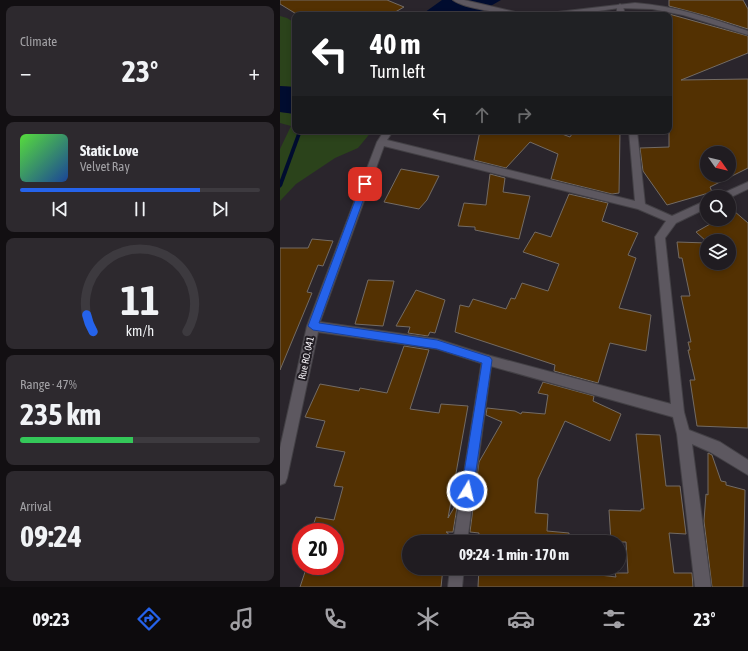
<!DOCTYPE html>
<meta charset="utf-8">
<style>
body{margin:0;font-family:"Asap Condensed",sans-serif;background:#2d292e;color:#f1f3f6;height:100vh;display:flex;flex-direction:column;font-size:15px;white-space:nowrap}
*{box-sizing:border-box;margin:0}
p{font-size:13px;color:#a2a1a5}
.icon{flex:none;width:22px;height:22px;fill:none;stroke:currentColor;stroke-width:2;stroke-linecap:round;stroke-linejoin:round}
.map{position:relative;flex:1;overflow:hidden}
.side{display:flex;flex-direction:column;gap:6px;padding:6px;background:#120f12;width:280px}
.side>*{flex:none}
.guide{position:absolute;left:12px;top:12px;width:380px;height:122px;border-radius:8px;box-shadow:0 2px 6px #0003,0 0 0 1px #3d3a3f;background:#202124;color:#fff;overflow:hidden}
.needle{width:26px;rotate:124deg}
.controls{position:absolute;left:420px;top:146px;display:grid;gap:8px}
.controls a{display:grid;place-items:center;width:36px;height:36px;border-radius:50%;background:#201c21;box-shadow:0 2px 6px #0003,0 0 0 1px #3d3a3f;font-size:20px}
.speed{position:absolute;left:12px;top:523px;display:flex;gap:8px;font-size:20px;font-weight:700;text-align:center}
.speed>*{display:grid;place-content:center;width:52px;height:52px;border-radius:50%;background:#201c21;box-shadow:0 2px 6px #0003,0 0 0 1px #3d3a3f;line-height:1}
.speed .limit{border:6px solid #d22;background:#fff;color:#111}
.pin{position:absolute;display:grid;place-items:center;width:34px;height:34px;color:#fff;margin:-17px;border-radius:8px;box-shadow:0 2px 6px #0006}
.me{position:absolute;width:44px;margin:-22px;rotate:9deg;stroke-linejoin:round;filter:drop-shadow(0 0 3px #0008)}
.turn{display:flex;align-items:center;gap:14px;height:84px;padding:0 12px;font-size:18px}
.turn .icon{width:52px;height:52px;stroke-width:2.5}
.turn b{display:block;font-size:28px;line-height:34px}
.lanes{display:flex;align-items:center;height:38px;padding:0 12px;background:#0003;justify-content:center;gap:20px;direction:ltr}
.lanes .off{opacity:.35}
.big{font-size:30px;font-weight:700;line-height:1.1}
.side .widget{flex:1;display:flex;flex-direction:column;justify-content:center;gap:6px;min-width:0;padding:0 14px;border-radius:8px;background:#2d292e}
.side .dial{align-items:center;gap:0}
.dial svg{height:104px;overflow:visible;fill:none;stroke:#3d3a3f;stroke-width:7;stroke-linecap:round;text-anchor:middle}
.dial text{fill:#f1f3f6;stroke:none}
.song{display:flex;align-items:center;gap:12px}
.cover{width:48px;height:48px;border-radius:6px;background:linear-gradient(135deg,hsl(110 70% 55%),hsl(220 70% 35%))}
.played{height:4px;border-radius:2px;background:linear-gradient(90deg,#2563eb 75%,#3d3a3f 75%)}
.keys{display:flex;justify-content:space-around;direction:ltr}
.heat{display:flex;justify-content:space-between;align-items:center;font-size:22px;direction:ltr}
.charge{height:6px;border-radius:3px;background:linear-gradient(90deg,#34c759 47%,#3d3a3f 0)}
.trip{position:absolute;left:122px;top:535px;width:224px;height:40px;border-radius:20px;background:#201c21;box-shadow:0 2px 6px #0003,0 0 0 1px #3d3a3f;font-weight:700;line-height:40px;text-align:center}
.tabs{display:flex;height:64px;justify-content:space-around;align-items:center;background:#0d0b0d;color:#a2a1a5}
.tabs .icon{width:28px;height:28px}
.tabs .selected{color:#2563eb}
.tabs b{font-size:18px;color:#f1f3f6}
main{display:flex;flex:1;min-height:0}
.map>svg:first-child{display:block}
.green{fill:#2b431b}
.water{fill:#000c2f}
.lines{fill:none;stroke-linecap:round;stroke-linejoin:round}
.stream{fill:#000c2f;fill-rule:evenodd}
.building{fill:#533102;stroke:#736b64;fill-rule:evenodd}
.service-casing{stroke:#434045;stroke-width:2}
.minor-casing{stroke:#434045;stroke-width:2}
.tertiary-casing{stroke:#434045;stroke-width:2}
.service{fill:#5d5860;fill-rule:evenodd}
.minor{fill:#5d5860;fill-rule:evenodd}
.tertiary{fill:#5d5860;fill-rule:evenodd}
.route{fill:#2563eb;stroke:#184099}
.labels{text-anchor:middle;dominant-baseline:central;stroke-width:4;stroke-linejoin:round;paint-order:stroke}
.street-label{font-size:10px;fill:#f2eff4;stroke:#201c22}
</style>
<main>
<section class="side">
<div class="widget"><p>Climate</p>
<div class="heat"><a>−</a><b class="big">23°</b><a>+</a></div>
</div>
<div class="widget">
<div class="song"><i class="cover"></i><div><b>Static Love</b><p>Velvet Ray</p></div></div>
<div class="played"></div>
<div class="keys"><svg class="icon" aria-label="previous" viewBox="0 0 24 24"><path d="M18 5L8 12l10 7zM5 5v14"/></svg><svg class="icon" aria-label="pause" viewBox="0 0 24 24"><path d="M8 5v14M16 5v14"/></svg><svg class="icon" aria-label="next" viewBox="0 0 24 24"><path d="M6 5l10 7-10 7zM19 5v14"/></svg></div>
</div>
<div class="widget dial"><svg viewBox="0 0 100 80">
<path d="M14 69A42 42 0 1 1 86 69"/>
<path d="M14 69A42 42 0 0 1 9 56" stroke="#2563eb"/>
<text x="50" y="56" font-size="32" font-weight="700">11</text>
<text x="50" y="72" font-size="11">km/h</text>
</svg></div>
<div class="widget"><p>Range · 47%</p><b class="big">235 km</b><div class="charge"></div></div>
<div class="widget"><p>Arrival</p><b class="big">09:24</b></div>
</section>
<div class="map">
<svg width="468" height="587" viewBox="0 0 468 587">
<rect width="100%" height="100%" fill="#2a252c"/>
<g class="green">
<polygon points="0,16 7,18 15,23 15,87 0,86"/>
<polygon points="0,112 15,114 15,131 92,131 78,148 55,158 16,184 0,201 0,149 11,126 0,123"/>
</g>
<g class="water">
<polygon points="162,0 221,0 195,15 141,15"/>
<polygon points="0,86 15,87 15,114 0,112"/>
</g>
<g class="lines">
<polygon class="stream" points="18,131 22,131 2,186 0,188 0,180"/>
</g>
<g class="building">
<polygon points="0,0 107,0 124,7 110,15 18,15 0,4"/>
<polygon points="389,0 463,0 468,9 468,29 427,16 389,6"/>
<path d="M389,14L468,36V53L401,80L468,79V168L430,187L432,192L387,205L363,171L360,148L389,147ZM427,153H449V175H427Z"/>
<polygon points="200,131 274,131 290,137 294,131 340,131 339,193 332,194 271,179 278,154 250,142 226,168 194,160"/>
<polygon points="121,169 159,176 147,200 139,209 104,202"/>
<polygon points="210,174 225,178 223,192 250,196 239,239 195,230 195,227 178,226 184,203 206,205"/>
<polygon points="289,194 328,203 322,221 358,233 348,255 356,258 339,308 371,315 366,351 330,343 318,383 274,371 275,365 175,332 180,305 189,307 193,299 226,309 231,298 235,299 242,283 268,291 279,264 243,252 255,232 271,237"/>
<polygon points="454,211 468,223 468,428 417,426 410,380 415,380 408,350 410,350 408,342 411,342 401,296 410,296 402,258 399,258 397,242 427,243 427,263 449,263 449,241 427,242 416,232 439,219 449,219 449,214"/>
<polygon points="32,239 53,241 43,266 38,265 27,292 32,293 0,370 0,248 28,248"/>
<polygon points="88,280 114,281 103,326 75,324"/>
<polygon points="136,290 165,300 155,333 150,332 148,336 128,333 130,327 116,326"/>
<polygon points="124,346 149,350 130,409 159,413 161,404 188,406 168,518 178,501 173,532 166,532 168,533 167,542 129,542 129,568 163,568 161,587 20,587 27,566 55,566 55,532 31,532 36,517 54,520 63,487 54,486 65,452 36,447 45,421 25,417 40,384 79,391 80,388 107,393"/>
<polygon points="263,382 314,396 313,401 341,414 330,441 285,421 258,479 255,513 268,514 267,531 289,533 289,542 198,542 199,533 190,532 199,462 222,422 206,415 207,408 235,411 241,414 242,412 265,414 268,395 258,393"/>
<polygon points="356,434 380,435 386,486 400,486 406,534 389,533 394,573 412,573 413,587 198,587 199,568 288,568 288,571 336,577 335,573 348,573 346,542 331,542 329,510 361,511 361,509 364,509"/>
<polygon points="428,453 432,455 441,481 446,482 446,485 465,490 463,587 432,587 424,521 426,494 428,495"/>
</g>
<g class="lines">
<g class="service-casing">
<g id="service">
<polygon points="207,355 211,357 212,360 187,542 173,542 202,360 203,357"/>
<polygon points="170,568 184,568 182,587 168,587"/>
</g>
</g>
<g class="minor-casing">
<g id="minor">
<polygon points="340,4 343,6 345,15 337,15 337,6"/>
<path d="M104,131H113L107,140L355,201L349,131H357L365,204L392,216L427,200V208L396,223L385,238L404,412L409,430L440,442L468,460V475L430,452L412,444L431,587H415L397,434L393,417L207,365L157,349L38,332L7,478L5,483L0,485V448L27,326L97,142ZM104,146L358,209L386,221L375,237L391,404L207,355L157,339L40,322Z"/>
<polygon points="468,182 468,189 449,198 437,197 439,195"/>
</g>
</g>
<g class="tertiary-casing">
<g id="tertiary">
<path d="M173,0H184L248,15C231,15 185,9 173,0Z"/>
<path d="M355,3C395,6 431,18 468,31V35L403,15L372,9L339,8L291,15H265L269,13Z"/>
</g>
</g>
<use href="#service" class="service"/>
<use href="#minor" class="minor"/>
<use href="#tertiary" class="tertiary"/>
</g>
<polygon class="route" points="82,182 88,182 89,184 39,323 157,340 210,357 212,360 193,491 191,495 187,496 183,495 181,491 202,363 157,349 33,330 28,326"/>
<g class="labels">
<g class="street-label">
<text transform="translate(26 358) rotate(-78)">Rue RO. 041</text>
</g>
</g>
</svg>
<div class="controls">
<a><svg class="needle" viewBox="-14 -14 28 28"><path d="M0-13l5 13h-10z" fill="#e53935"/><path d="M0 13l5-13h-10z" fill="#a2a1a5"/></svg></a>
<a><svg class="icon" aria-label="search" viewBox="0 0 24 24"><circle cx="10" cy="10" r="6"/><path d="M15 15l6 6"/></svg></a>
<a><svg class="icon" aria-label="layers" viewBox="0 0 24 24"><path d="M12 4l9 5-9 5-9-5zM3 14l9 5 9-5"/></svg></a>
</div>
<div class="speed"><div class="limit">20</div></div>
<div class="pin" style="left:85px;top:184px;background:#d93025"><svg class="icon" aria-label="arrive" viewBox="0 0 24 24"><path d="M6 21V4h12l-3 4 3 4H6"/></svg></div>
<svg class="me" style="left:187px;top:491px" viewBox="-20 -20 40 40"><circle r="17" fill="#2563eb" stroke="#fff" stroke-width="3"/><path d="M0-11L8 9 0 5-8 9z" fill="#fff"/></svg>
<div class="trip">09:24 · 1 min · 170 m</div>
<div class="guide">
<div class="turn"><svg class="icon" aria-label="left" viewBox="0 0 24 24"><path d="M17 20v-9H6M10 6l-5 5 5 5"/></svg><div><b>40 m</b>Turn left</div></div>
<div class="lanes"><svg class="icon" aria-label="left" viewBox="0 0 24 24"><path d="M17 20v-9H6M10 6l-5 5 5 5"/></svg><svg class="icon off" aria-label="ahead" viewBox="0 0 24 24"><path d="M12 20V5M6 11l6-6 6 6"/></svg><svg class="icon off" aria-label="right" viewBox="0 0 24 24"><path d="M7 20v-9h11M14 6l5 5-5 5"/></svg></div>
</div>
</div>
</main>
<nav class="tabs">
<b>09:23</b>
<svg class="icon selected" aria-label="directions" viewBox="0 0 24 24"><path d="M12 3l9 9-9 9-9-9zM9 14v-3h6M13 9l2 2-2 2"/></svg>
<svg class="icon" aria-label="music" viewBox="0 0 24 24"><path d="M9 18V5l10-2v13"/><circle cx="6" cy="18" r="3"/><circle cx="16" cy="16" r="3"/></svg>
<svg class="icon" aria-label="phone" viewBox="0 0 24 24"><path d="M5 4h4l2 5-3 2q2 4 5 5l2-3 5 2v4C11 20 4 13 5 4z"/></svg>
<svg class="icon" aria-label="climate" viewBox="0 0 24 24"><path d="M12 3v18M4 7l16 10M4 17L20 7"/></svg>
<svg class="icon" aria-label="car" viewBox="0 0 24 24"><path d="M5 17H2v-5l4-1 3-4h7l3 4 3 1v5h-3M9 17h6M6 11h13"/><circle cx="7" cy="17" r="2"/><circle cx="17" cy="17" r="2"/></svg>
<svg class="icon" aria-label="filters" viewBox="0 0 24 24"><path d="M4 7h16M4 17h16"/><circle cx="9" cy="7" r="2"/><circle cx="15" cy="17" r="2"/></svg>
<b>23°</b>
</nav>
